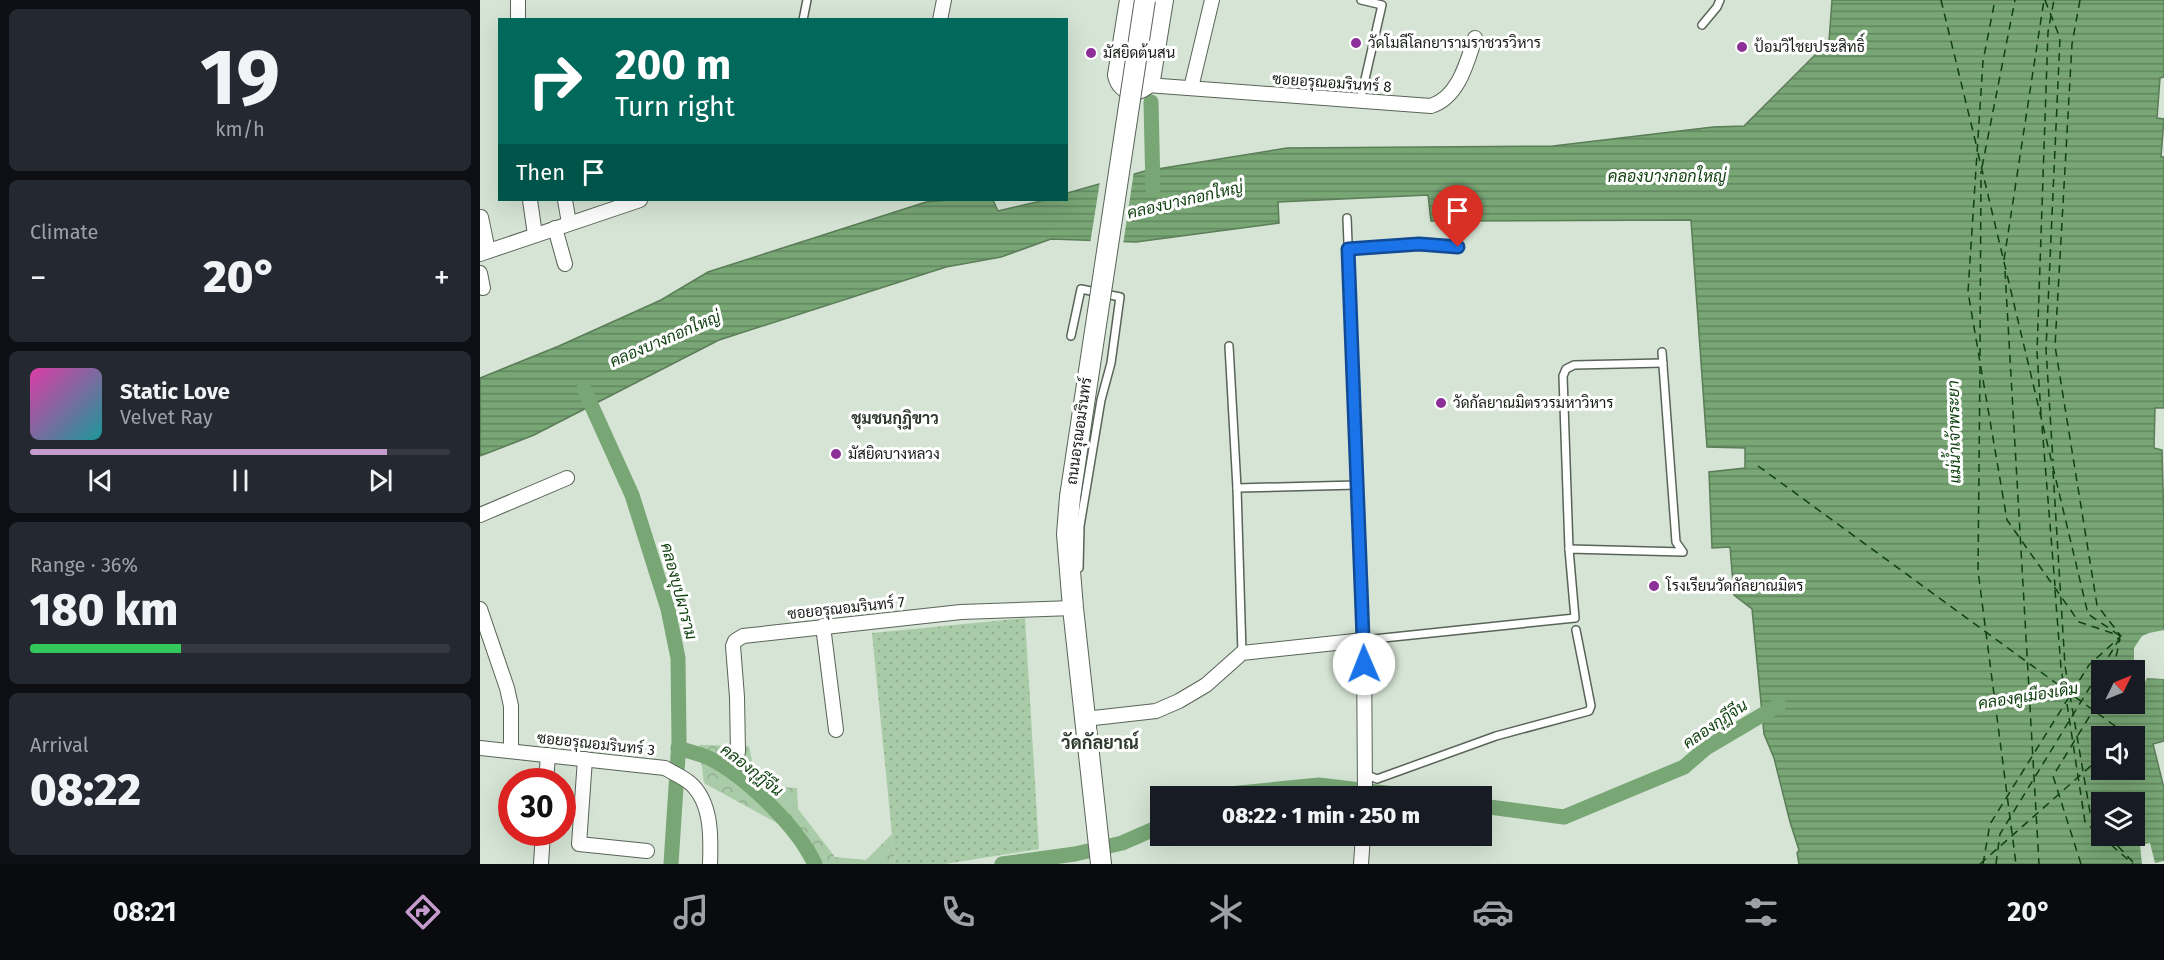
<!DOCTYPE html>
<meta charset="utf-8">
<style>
body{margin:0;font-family:"Fira Sans",Sarabun,sans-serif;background:#242831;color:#f1f3f6;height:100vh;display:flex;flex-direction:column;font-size:22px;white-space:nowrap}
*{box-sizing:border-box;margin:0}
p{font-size:20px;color:#9ea1a6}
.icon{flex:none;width:33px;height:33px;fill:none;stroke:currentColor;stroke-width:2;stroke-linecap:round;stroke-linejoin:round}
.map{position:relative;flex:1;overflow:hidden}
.side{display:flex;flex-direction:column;gap:9px;padding:9px;background:#0d0f14;width:480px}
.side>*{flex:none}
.hud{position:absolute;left:18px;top:18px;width:570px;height:183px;border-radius:0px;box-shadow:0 6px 24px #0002;background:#00695c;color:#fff;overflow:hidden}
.needle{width:39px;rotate:47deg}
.fabs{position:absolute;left:1611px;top:660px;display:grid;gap:12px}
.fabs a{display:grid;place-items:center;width:54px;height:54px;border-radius:0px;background:#171b24;box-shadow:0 6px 24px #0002;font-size:30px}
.speed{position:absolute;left:18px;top:768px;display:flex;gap:12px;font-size:30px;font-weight:700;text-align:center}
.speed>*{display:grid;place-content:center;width:78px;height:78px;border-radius:50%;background:#171b24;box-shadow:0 6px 24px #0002;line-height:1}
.speed .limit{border:9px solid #d22;background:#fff;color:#111}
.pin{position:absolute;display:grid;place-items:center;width:51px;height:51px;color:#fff;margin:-62px -26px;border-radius:50% 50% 50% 0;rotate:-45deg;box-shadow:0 0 6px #0007}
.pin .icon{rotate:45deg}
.me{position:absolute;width:66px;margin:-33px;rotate:359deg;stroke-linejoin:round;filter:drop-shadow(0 0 4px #0008)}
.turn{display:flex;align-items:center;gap:21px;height:126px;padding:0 18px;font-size:27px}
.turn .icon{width:78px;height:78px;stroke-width:2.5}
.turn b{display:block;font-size:42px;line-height:51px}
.then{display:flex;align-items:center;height:57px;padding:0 18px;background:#0003;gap:12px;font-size:22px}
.big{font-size:45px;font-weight:800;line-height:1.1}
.side .tile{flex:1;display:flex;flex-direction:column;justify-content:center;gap:9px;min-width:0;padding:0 21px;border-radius:9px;background:#242831}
.side .dial{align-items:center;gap:0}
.dial b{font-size:78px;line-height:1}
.song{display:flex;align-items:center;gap:18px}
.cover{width:72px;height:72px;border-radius:9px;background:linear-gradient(135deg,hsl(320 70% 55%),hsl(180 70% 35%))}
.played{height:6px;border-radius:3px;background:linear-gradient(90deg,#c49bcc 85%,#363941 85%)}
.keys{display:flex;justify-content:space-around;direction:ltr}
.heat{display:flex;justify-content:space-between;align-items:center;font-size:33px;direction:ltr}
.charge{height:9px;border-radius:4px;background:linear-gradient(90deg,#34c759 36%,#363941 0)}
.trip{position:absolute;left:670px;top:786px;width:342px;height:60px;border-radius:0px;background:#171b24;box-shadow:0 6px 24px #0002;font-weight:800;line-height:60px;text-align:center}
.tab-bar{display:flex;height:96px;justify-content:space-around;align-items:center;background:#090b0e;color:#9ea1a6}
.tab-bar .icon{width:42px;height:42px}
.tab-bar .current{color:#c49bcc}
.tab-bar b{font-size:27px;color:#f1f3f6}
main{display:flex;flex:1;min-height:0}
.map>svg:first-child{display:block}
.grass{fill:url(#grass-dots)}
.forest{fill:url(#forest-crowns)}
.water{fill:url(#water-rules);stroke:#5b7d58;stroke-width:1.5;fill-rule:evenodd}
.pier{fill:#d5e4d4}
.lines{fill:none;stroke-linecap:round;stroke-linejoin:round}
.canal{stroke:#78a675;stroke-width:15}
.ferry{stroke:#104110;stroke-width:1.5;stroke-dasharray:8 6;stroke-linecap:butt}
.lane-casing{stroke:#586457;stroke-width:10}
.street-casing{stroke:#586457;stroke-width:16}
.secondary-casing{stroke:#586457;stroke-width:22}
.lane{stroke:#fff;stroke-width:7}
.street{stroke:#fff;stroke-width:14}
.secondary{stroke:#fff;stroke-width:20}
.secondary-bridge-casing{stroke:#586457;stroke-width:22;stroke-linecap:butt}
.secondary-bridge{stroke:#fff;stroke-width:20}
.route-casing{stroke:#114b97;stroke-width:15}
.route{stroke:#1a73e8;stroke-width:10}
.poi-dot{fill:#8d2f99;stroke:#fff;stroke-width:2}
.labels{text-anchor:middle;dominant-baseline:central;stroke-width:6;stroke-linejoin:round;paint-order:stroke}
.poi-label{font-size:15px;fill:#171c16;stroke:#fff;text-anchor:start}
.street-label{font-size:15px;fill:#171c16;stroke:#fff}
.water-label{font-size:16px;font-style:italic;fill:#104110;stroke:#fff}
.neighbourhood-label{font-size:16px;font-weight:bold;fill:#2d382c;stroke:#fff}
.quarter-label{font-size:18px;font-weight:bold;fill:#2d382c;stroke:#fff}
</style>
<main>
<section class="side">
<div class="tile dial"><b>19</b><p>km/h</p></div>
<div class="tile"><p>Climate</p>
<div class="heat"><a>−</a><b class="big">20°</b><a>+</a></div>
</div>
<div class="tile">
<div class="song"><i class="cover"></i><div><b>Static Love</b><p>Velvet Ray</p></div></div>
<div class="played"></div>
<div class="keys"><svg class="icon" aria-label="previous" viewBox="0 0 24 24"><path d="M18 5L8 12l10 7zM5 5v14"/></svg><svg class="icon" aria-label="pause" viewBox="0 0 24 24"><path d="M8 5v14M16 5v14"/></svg><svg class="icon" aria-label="next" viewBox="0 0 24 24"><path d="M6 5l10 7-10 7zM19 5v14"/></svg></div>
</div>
<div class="tile"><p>Range · 36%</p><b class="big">180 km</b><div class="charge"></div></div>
<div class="tile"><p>Arrival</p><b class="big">08:22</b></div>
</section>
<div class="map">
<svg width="1684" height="864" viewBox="0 0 1684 864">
<defs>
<pattern id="grass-dots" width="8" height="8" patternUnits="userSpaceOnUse" patternTransform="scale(1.5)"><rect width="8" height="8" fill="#a9cba7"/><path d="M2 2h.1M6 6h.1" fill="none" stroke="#91ae8f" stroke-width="1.8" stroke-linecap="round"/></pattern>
<pattern id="forest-crowns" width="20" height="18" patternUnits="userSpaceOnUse" patternTransform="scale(1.5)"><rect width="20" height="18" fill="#a9cba7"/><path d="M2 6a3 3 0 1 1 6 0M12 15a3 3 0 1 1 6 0" fill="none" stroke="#91ae8f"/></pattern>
<pattern id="water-rules" width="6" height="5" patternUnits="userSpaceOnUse" patternTransform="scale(1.5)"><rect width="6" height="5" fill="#78a675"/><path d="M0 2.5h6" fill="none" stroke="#61865f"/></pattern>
</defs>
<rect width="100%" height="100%" fill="#d5e4d4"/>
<polygon class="grass" points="545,618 559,849 465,864 415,864 392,633"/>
<polygon class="forest" points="219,745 269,746 277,786 317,788 318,809 355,857 386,860 412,834 415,864 326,864 306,828 224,783"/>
<path class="water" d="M1352,0H1684V77L1680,78L1677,118L1684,119L1681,157H1684V408H1675L1674,448L1682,450L1684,524V741L1673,744L1684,788V864H1319L1317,853L1319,850L1310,822L1294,758L1284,734L1272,609L1254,595L1250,547L1232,548L1229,472L1265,468V448L1227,447L1211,220L951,221L948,195L798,202L799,223L656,242L571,239L521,257L466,267L239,340L54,435L0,456V378L79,346L181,300L228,272L446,202L471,200H513L518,211L565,200H586L587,193L665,171L807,148L1073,146L1233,127L1264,126L1349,41ZM1622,670H1654V704H1622ZM1622,736H1654V770H1622ZM1622,802H1654V836H1622Z"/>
<g class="pier">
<polygon points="654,171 643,245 610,244 620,181"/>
<polygon points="1684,630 1684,679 1667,678 1664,684 1658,684 1655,681 1655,677 1660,672 1654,662 1654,648 1662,636 1669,633"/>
<polygon points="1670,843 1675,863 1684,861 1684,864 1662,864 1660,845"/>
</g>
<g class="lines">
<g class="canal">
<polyline points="671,102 673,189"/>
<polyline points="104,389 152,495 188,609 198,658 199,741 191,864"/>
<path d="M198,748C208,751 220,754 229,758C266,776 318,828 335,864"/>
<polyline points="729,796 839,785 930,796"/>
<polyline points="1002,806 1084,817 1204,767 1226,748 1299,705"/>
<polyline points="522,864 595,854 642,843 681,826"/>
</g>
<g class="ferry">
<polyline points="1461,0 1497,148"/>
<polyline points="1565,0 1580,38 1566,349 1573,461"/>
<polyline points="1600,0 1592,44 1575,346 1617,605 1640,635"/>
<polyline points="1498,153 1608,614 1639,635"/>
<polyline points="1502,167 1535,0"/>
<polyline points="1524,260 1564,0"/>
<polyline points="1525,271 1559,864"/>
<polyline points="1500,356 1501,171"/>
<polyline points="1500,366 1498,571 1536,864"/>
<polyline points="1561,415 1557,352 1568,32 1574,0"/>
<polyline points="1562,426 1575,586"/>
<polyline points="1278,466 1646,734 1643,736"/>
<polyline points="1573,471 1585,666 1611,818 1622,829"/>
<polyline points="1575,590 1581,668 1586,699"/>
<polyline points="1633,670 1640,639"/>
<polyline points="1587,704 1605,822 1653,864"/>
<polyline points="1628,836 1655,864"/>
<polyline points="1500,864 1622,756"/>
<polyline points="1503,864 1510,824 1609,665 1641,636 1599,622 1527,520 1488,292 1503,61 1515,0"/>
<polyline points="1516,864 1520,834 1640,638"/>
<polyline points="1601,864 1573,776 1622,696"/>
</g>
<g class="lane-casing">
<g id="lane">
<polyline points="323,20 327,0"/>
<polyline points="1222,25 1237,7 1240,0"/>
<polyline points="880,101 902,5 881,0"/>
<polyline points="867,218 884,640 1095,618 1089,549 1203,552 1196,542 1182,352"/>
<polyline points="868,249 939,244 978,247"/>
<polyline points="591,336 601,289 640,297 631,363 621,400 600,526 599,568"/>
<polyline points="749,346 757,488 762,653"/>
<polyline points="757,488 877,485"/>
<polyline points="1089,549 1083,376 1086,369 1094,365 1183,363"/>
<polyline points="885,774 897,779 1016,736 1109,711 1111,706 1096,630"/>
</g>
</g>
<g class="street-casing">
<g id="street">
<polyline points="38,20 38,1"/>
<polyline points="460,20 464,0"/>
<path d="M667,85L951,106C979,97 987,62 995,38"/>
<polyline points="711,88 732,0"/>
<polyline points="50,200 55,235"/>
<polyline points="85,200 89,223"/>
<polyline points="1,217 8,251"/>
<polyline points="75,228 85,264"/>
<polyline points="0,254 160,200"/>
<polyline points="0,273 3,288"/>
<polyline points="0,515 87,478"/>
<polyline points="0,609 27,688 31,706 31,751"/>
<polyline points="343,626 356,730"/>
<polyline points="605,719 676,711 699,701 726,685 762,653 884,640 885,796"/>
<path d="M0,748L185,768C193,773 203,777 210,783C232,802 231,837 230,864"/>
<polyline points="258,752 257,697 253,646 255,641 263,636 481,612 593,608"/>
<polyline points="105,759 99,844 167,851"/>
<polyline points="66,782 68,755"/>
<polyline points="61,864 63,832"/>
<polyline points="881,864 883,836"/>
</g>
</g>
<g class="secondary-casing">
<g id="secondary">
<path d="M650,0L638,75C642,93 660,94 670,80L683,0"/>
<polyline points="590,497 587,534 593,608 621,864"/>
</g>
</g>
<use href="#lane" class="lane"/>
<use href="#street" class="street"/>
<use href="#secondary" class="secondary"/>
<g class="secondary-bridge-casing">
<polyline id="secondary-bridge" points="590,497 665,0"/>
</g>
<use href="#secondary-bridge" class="secondary-bridge"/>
</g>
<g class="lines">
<g class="route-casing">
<polyline id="route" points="884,664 868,249 939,244 978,247"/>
</g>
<use href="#route" class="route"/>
</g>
<g class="poi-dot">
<circle cx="876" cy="43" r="6"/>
<circle cx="1262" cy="47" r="6"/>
<circle cx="611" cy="53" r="6"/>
<circle cx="961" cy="403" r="6"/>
<circle cx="356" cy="454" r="6"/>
<circle cx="1174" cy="586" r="6"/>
</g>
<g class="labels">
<g class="poi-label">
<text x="888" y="43">วัดโมลีโลกยารามราชวรวิหาร</text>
<text x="1274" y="47">ป้อมวิไชยประสิทธิ์</text>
<text x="623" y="53">มัสยิดต้นสน</text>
<text x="973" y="403">วัดกัลยาณมิตรวรมหาวิหาร</text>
<text x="368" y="454">มัสยิดบางหลวง</text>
<text x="1186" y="586">โรงเรียนวัดกัลยาณมิตร</text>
</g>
<g class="street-label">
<text transform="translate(852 83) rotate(4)">ซอยอรุณอมรินทร์ 8</text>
<text transform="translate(599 431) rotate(-82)">ถนนอรุณอมรินทร์</text>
<text transform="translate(366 608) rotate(-6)">ซอยอรุณอมรินทร์ 7</text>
<text transform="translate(116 744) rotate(6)">ซอยอรุณอมรินทร์ 3</text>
</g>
<g class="water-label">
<text x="1187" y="176">คลองบางกอกใหญ่</text>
<text transform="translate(705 200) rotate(-13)">คลองบางกอกใหญ่</text>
<text transform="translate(185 339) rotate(-23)">คลองบางกอกใหญ่</text>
<text transform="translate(1474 432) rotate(-91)">แม่น้ำเจ้าพระยา</text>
<text transform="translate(199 591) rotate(75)">คลองบุปผาราม</text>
<text transform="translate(1548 696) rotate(-9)">คลองคูเมืองเดิม</text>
<text transform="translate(1235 724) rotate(-34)">คลองกุฎีจีน</text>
<text transform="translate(272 770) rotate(38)">คลองกุฎีจีน</text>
</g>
<g class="neighbourhood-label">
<text x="415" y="418">ชุมชนกุฎิขาว</text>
</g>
<g class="quarter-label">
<text x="620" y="743">วัดกัลยาณ์</text>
</g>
</g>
</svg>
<div class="fabs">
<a><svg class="needle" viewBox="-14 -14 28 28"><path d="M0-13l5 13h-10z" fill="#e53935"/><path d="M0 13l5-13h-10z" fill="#9ea1a6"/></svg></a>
<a><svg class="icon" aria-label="sound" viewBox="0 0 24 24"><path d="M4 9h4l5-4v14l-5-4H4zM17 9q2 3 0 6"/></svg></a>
<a><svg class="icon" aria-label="layers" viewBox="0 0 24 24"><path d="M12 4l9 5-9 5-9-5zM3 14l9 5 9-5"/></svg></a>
</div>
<div class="speed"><div class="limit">30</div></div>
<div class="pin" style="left:978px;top:247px;background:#d93025"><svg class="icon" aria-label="arrive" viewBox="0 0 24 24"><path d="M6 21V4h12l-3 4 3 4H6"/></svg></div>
<svg class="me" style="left:884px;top:664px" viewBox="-20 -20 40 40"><circle r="19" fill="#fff"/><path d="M0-13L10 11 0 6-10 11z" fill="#1a73e8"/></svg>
<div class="trip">08:22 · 1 min · 250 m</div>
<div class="hud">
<div class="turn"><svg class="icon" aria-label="right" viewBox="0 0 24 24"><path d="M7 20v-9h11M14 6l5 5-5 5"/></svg><div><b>200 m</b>Turn right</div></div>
<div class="then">Then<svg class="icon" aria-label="arrive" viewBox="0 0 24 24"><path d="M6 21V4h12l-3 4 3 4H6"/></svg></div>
</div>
</div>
</main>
<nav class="tab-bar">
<b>08:21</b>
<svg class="icon current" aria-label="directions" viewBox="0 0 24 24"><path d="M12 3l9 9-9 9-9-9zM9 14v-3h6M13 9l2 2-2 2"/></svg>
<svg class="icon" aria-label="music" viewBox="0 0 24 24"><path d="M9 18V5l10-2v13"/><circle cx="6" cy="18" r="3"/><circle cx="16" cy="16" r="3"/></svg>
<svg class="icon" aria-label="phone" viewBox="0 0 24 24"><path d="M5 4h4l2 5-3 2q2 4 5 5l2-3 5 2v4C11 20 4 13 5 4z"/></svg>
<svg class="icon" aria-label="climate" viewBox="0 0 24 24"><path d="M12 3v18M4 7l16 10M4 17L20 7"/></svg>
<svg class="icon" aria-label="car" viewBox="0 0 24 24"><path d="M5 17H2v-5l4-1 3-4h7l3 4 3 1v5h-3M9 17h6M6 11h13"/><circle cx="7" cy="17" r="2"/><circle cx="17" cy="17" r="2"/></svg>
<svg class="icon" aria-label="filters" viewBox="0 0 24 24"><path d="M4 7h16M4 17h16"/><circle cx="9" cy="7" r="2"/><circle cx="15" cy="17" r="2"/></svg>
<b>20°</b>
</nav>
